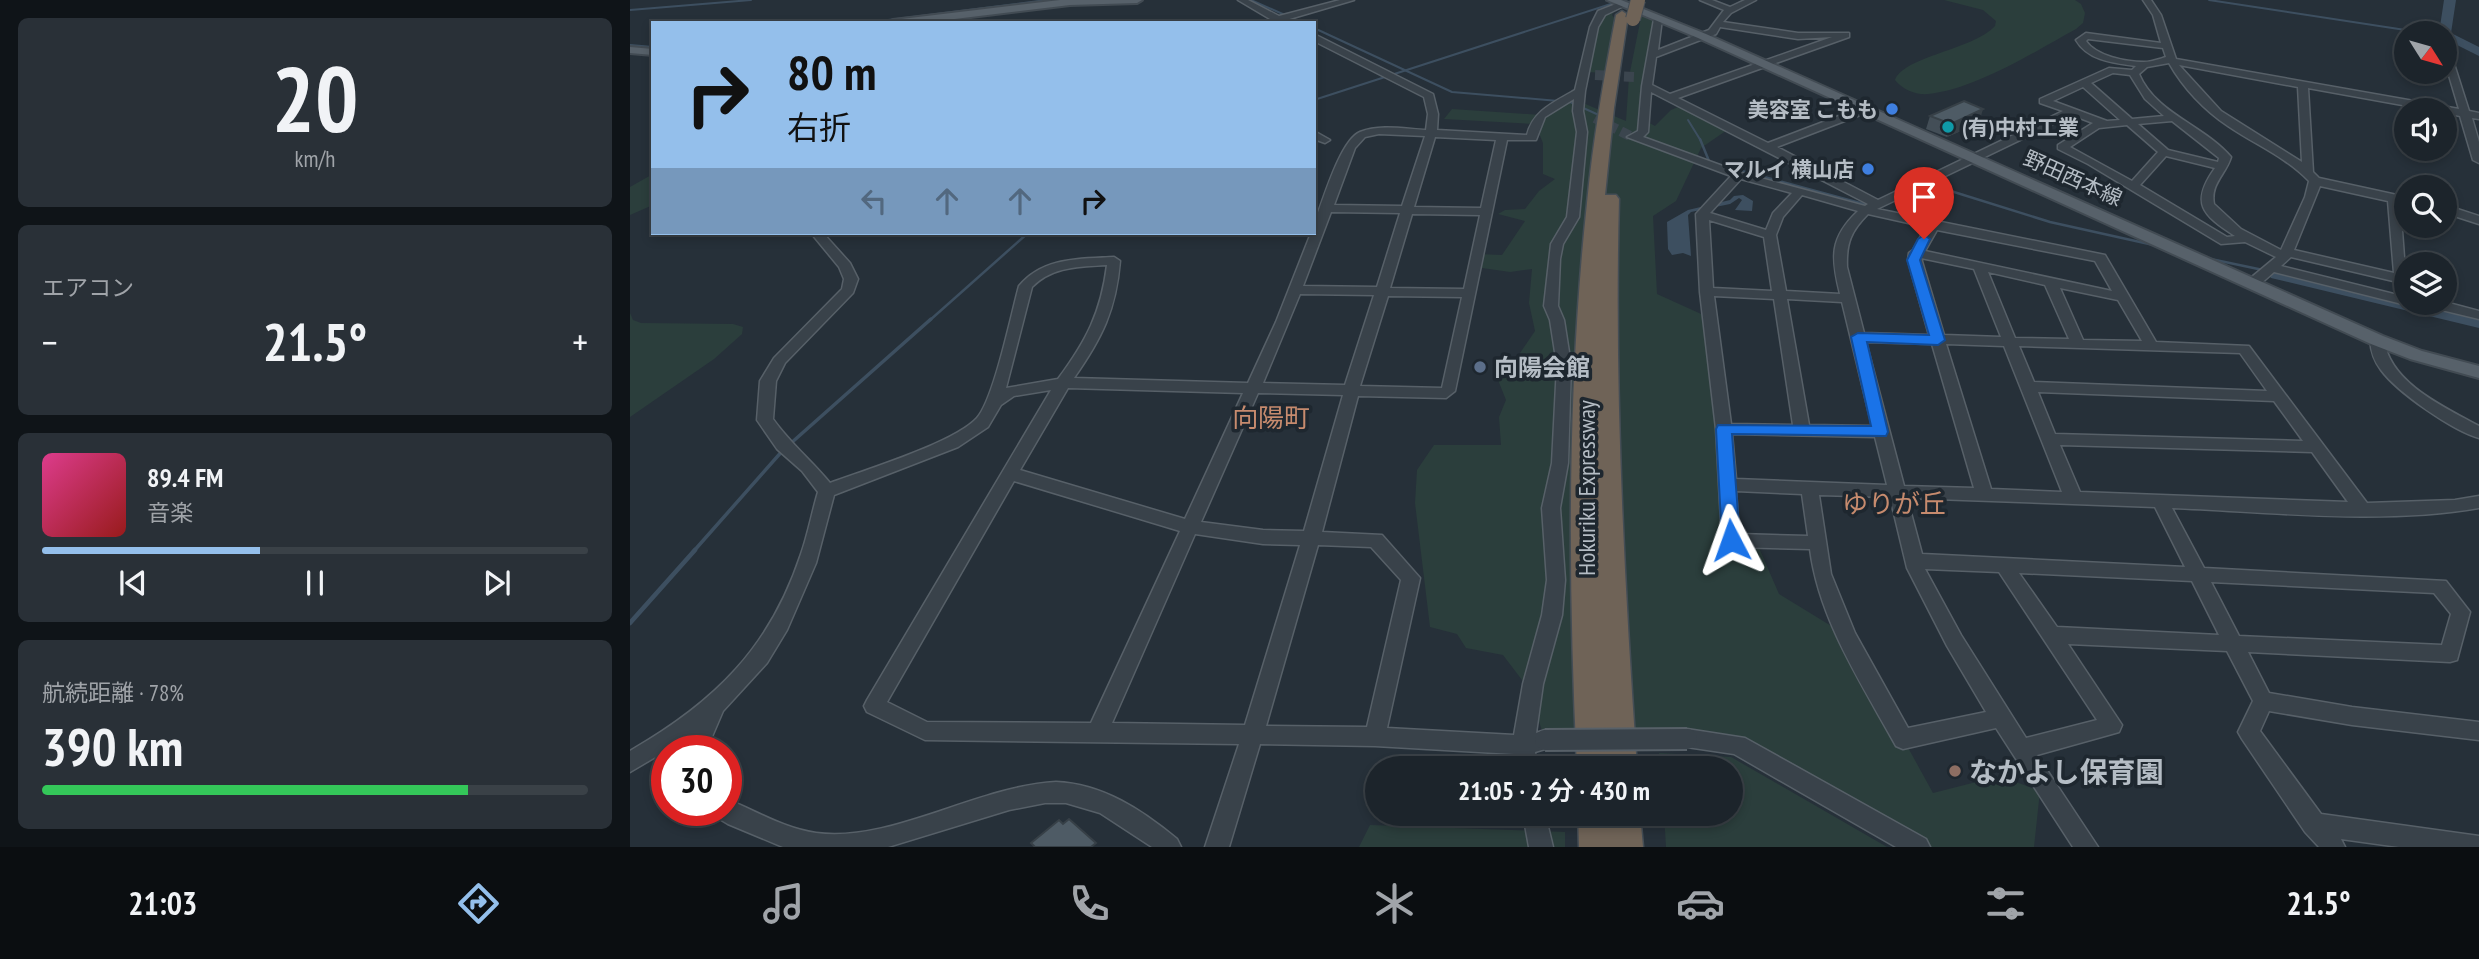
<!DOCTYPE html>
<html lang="ja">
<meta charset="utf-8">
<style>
body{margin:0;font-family:"PT Sans Narrow","Noto Sans JP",sans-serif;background:#293037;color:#f1f3f6;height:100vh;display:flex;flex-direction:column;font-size:26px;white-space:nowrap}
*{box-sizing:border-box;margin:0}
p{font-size:23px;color:#a0a4a9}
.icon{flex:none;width:38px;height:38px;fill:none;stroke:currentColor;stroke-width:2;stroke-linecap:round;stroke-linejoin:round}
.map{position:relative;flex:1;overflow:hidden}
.panel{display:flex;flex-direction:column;gap:18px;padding:18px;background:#0f1418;width:630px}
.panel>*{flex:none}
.top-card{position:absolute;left:21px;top:21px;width:665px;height:214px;border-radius:0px;box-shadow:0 4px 10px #0003,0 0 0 2px #3a4147;background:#94bfeb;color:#111;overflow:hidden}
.needle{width:46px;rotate:127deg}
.buttons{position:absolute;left:1764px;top:21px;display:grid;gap:14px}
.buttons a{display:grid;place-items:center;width:63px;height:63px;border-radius:50%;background:#1c242b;box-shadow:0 4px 10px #0003,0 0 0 2px #3a4147;font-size:35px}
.speed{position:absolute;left:21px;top:735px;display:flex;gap:14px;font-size:35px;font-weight:700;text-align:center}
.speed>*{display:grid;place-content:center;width:91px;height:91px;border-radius:50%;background:#1c242b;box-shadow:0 4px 10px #0003,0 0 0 2px #3a4147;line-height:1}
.speed .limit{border:10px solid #d22;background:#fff;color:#111}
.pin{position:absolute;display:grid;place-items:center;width:60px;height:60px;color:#fff;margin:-72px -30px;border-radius:50% 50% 50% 0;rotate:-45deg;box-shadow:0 0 7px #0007}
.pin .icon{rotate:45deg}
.me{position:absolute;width:77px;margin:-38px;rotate:356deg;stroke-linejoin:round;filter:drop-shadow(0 0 5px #0008)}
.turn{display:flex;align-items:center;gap:24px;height:147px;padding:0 21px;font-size:32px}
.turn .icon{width:91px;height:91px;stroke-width:2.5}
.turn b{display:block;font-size:49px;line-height:60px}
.lanes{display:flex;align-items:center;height:66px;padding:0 21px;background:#0003;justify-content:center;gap:35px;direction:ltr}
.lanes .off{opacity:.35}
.big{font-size:52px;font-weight:600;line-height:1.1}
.panel .card{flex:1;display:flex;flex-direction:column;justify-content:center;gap:10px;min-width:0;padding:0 24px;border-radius:10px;background:#293037}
.panel .dial{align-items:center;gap:0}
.dial b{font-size:91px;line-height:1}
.song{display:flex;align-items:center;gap:21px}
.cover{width:84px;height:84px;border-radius:10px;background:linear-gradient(135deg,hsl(330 70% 55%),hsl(0 70% 35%))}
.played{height:7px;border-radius:4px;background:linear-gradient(90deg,#94bfeb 40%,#3a4147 40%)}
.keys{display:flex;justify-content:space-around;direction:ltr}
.heat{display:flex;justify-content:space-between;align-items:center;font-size:38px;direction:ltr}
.charge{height:10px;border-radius:5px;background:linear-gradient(90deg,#34c759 78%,#3a4147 0)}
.trip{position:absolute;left:735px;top:756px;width:378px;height:70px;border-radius:35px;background:#1c242b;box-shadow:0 4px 10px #0003,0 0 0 2px #3a4147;font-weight:600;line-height:70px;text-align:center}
.tabs{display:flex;height:112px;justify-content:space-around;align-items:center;background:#0b0e11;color:#a0a4a9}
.tabs .icon{width:49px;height:49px}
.tabs .current{color:#94bfeb}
.tabs b{font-size:32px;color:#f1f3f6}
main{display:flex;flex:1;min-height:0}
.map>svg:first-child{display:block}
.green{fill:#2b3e3c}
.water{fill:#3d4f60}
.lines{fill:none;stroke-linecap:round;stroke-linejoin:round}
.stream-far3{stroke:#3d4f60;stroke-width:2}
.stream-far2{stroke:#3d4f60;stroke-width:2.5}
.stream-far1{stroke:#3d4f60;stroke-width:3.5}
.stream{stroke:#3d4f60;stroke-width:4.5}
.river{fill:#3d4f60;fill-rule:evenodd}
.minor-tunnel{stroke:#3b454e;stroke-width:10;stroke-dasharray:10 4.5;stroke-linecap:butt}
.minor-casing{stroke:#576068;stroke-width:3}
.major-casing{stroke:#424b53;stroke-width:4}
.highway-casing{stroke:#444d55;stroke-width:3}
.minor{fill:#39424a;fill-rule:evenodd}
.major{fill:#57616a;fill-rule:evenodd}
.highway{fill:#6f6357;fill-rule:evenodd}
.minor-bridge-casing{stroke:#576068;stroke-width:24;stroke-linecap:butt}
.highway-bridge-casing{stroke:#444d55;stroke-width:16;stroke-linecap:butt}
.minor-bridge{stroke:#39424a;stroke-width:20}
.highway-bridge{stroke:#6f6357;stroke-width:14}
.wall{fill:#434e57}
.shaded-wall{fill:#374047}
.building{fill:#4e5b65;stroke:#374047;stroke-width:2}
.route{fill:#1a73e8;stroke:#114b97;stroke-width:2}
.shop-dot{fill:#3f7fe0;stroke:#1e272f;stroke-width:2.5}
.culture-dot{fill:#0f9aa8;stroke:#1e272f;stroke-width:2.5}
.service-dot{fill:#5c6f8a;stroke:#1e272f;stroke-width:2.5}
.education-dot{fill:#8d6e63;stroke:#1e272f;stroke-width:2.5}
.labels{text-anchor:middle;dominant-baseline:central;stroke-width:7;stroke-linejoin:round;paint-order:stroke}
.far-poi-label{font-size:21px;font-weight:bold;fill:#b5bdc5;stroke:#1e272f;text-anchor:end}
.far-street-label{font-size:21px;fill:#b5bdc5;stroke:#1e272f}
.poi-label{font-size:24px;font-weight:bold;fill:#b5bdc5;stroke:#1e272f;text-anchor:start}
.street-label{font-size:24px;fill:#b5bdc5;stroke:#1e272f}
.neighbourhood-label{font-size:26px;fill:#c78b6e;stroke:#1e272f}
.near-poi-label{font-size:28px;font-weight:bold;fill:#b5bdc5;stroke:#1e272f;text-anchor:start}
</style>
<main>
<section class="panel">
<div class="card dial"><b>20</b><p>km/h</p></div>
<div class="card"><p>エアコン</p>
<div class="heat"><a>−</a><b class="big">21.5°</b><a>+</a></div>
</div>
<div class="card">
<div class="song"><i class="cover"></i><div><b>89.4 FM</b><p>音楽</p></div></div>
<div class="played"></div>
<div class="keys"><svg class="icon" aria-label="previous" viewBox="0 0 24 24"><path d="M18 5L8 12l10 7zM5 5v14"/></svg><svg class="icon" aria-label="pause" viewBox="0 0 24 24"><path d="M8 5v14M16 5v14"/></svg><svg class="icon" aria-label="next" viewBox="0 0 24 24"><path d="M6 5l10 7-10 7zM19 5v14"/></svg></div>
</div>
<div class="card"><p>航続距離 · 78%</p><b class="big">390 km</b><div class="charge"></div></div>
</section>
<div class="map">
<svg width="1849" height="847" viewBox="0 0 1849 847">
<rect width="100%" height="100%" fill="#263039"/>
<g class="green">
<path d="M1314,0H1445L1451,4L1455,13L1453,23L1446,29C1406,51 1344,90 1298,94C1286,95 1273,90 1265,80C1274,56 1343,50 1365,26L1366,21L1353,10Z"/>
<polygon points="985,9 982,15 986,20 974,73 958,72 972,15"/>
<polygon points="1012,12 1028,19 1014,120 1025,126 1041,110 1055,104 1100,128 1071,148 1046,201 1023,216 1027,294 1080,318 1101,540 1126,541 1149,594 1216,635 1303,793 1370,776 1410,791 1404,847 1288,847 1107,745 915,740 898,688 873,655 836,648 827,634 800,627 785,503 787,470 804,445 871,445 869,417 876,400 866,375 872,364 888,356 905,331 899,303 902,269 880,272 845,267 847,254 872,255 895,221 868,214 875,210 895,209 909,191 925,179 913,174 913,143 905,124 814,119 822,109 911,115 941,98 996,121 999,77"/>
<polygon points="23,174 23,205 0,215 0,187"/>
<polygon points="0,313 3,320 11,323 103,324 113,327 112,334 84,359 0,417"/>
<polygon points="1029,753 1101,757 1257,847 1036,847 1034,814 1101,814 1101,768 1030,768"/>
<polygon points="740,825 935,832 935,847 729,847"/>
</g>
<polygon class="water" points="1113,195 1123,201 1122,211 1105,210 1112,200 1109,198 1100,204 1061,212 1058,215 1061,256 1053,253 1042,255 1038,249 1037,222 1058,210 1100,200 1104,196"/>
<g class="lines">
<g class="stream-far3">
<polyline points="621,0 673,23"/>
<polyline points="1579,0 1795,33"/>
<polyline points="0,10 121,0"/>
<polyline points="234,23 417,0"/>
<polyline points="684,28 822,92 940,102 971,116"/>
<polyline points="1815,36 1820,37"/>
<polyline points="0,45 23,47"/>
<polyline points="684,100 993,0"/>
<polyline points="1058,120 1071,141"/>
</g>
<g class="stream-far2">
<polyline points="1070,139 1079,161"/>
<polyline points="1086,164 1241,206"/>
<polyline points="1292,186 1308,187 1420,222 1528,246"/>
<polyline points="1576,258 1633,270"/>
<polyline points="299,321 398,233"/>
</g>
<g class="stream-far1">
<polyline points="160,444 301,319"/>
<polyline points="63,552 154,449"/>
</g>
<polyline class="stream" points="0,623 65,550"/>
<g class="river">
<polygon points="1814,0 1826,0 1821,33 1849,47 1849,56 1815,39 1815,33 1809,33"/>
<polygon points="1647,269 1776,299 1776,303 1791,303 1849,316 1849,328 1641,278 1638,274"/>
</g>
<g class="minor-tunnel">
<polyline points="965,75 1006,77"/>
<polyline points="965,118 1002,137"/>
</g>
<g class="minor-casing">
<g id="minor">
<polygon points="608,0 618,0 649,16 710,0 724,0 656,20 657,23 630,23 640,19"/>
<path d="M1070,0H1082L1100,7L1115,0H1126L1101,13L1093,22L1168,33H1219V37L1048,98L1138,143L1230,108H1238V112L1147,147L1248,200L1433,111L1410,103V99L1479,68L1502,70L1506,66C1485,63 1458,61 1446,40L1456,33L1531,43L1523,15L1513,0H1521L1531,15L1546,59L1829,109L1815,62V44L1818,45L1839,111L1849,113V119L1842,118L1849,142V163L1843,160L1830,116L1815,113V110H1800L1678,88L1683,172L1689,178L1776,197V205L1770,203L1776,284L1661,257L1651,266L1776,297V303L1781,304L1776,305L1644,272L1627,287H1617V281L1646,257L1615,242L1591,244L1458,164L1428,149V145L1463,123L1442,115L1247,209L1475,255L1526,342L1619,346L1737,503L1825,500L1849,496V508C1751,525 1642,512 1542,508L1574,568L1816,581L1840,612L1827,660L1820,662L1618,652L1639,693L1722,707L1849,722V740L1722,725L1639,711L1630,731L1691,814L1849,836V847H1769L1711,839L1715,847H1689L1675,832L1612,739L1608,732L1623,701L1597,651L1438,644L1492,725L1489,732L1482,734L1407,755L1468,847H1443L1366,728L1273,749L1266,746C1232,684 1189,620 1180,549L1101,547L1095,545L1092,540L1086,429L1070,292L1066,214L1101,176L997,137L1008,131L1012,86L1024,19L1028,16L1032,19L1028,50L1079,30L1094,10ZM1090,27L1168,39L1202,37L1040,94L1022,85L1026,57L1086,34ZM1458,39L1533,48L1536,57C1529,59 1521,62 1514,62C1496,62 1466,56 1456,41ZM1539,63C1553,88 1575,111 1598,126C1626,145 1656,157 1679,181L1675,197L1651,250L1611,229L1584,204C1580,184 1596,174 1601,157C1574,125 1526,114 1509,74L1517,67ZM1549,65L1668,87L1672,162L1591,111ZM1483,73L1500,75L1515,99L1534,116L1502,119L1461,83ZM1453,87L1490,120L1477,121L1423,101ZM1021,92L1238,204L1235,206L1112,173L1013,137L1018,132ZM1542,121L1589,158L1588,162L1538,150L1508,124ZM1497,125L1528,152L1502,181L1440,147L1469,128ZM1536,156L1585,168C1560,203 1572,215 1605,236L1597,237L1510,185ZM1111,179L1162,193L1143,213L1136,230L1080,213ZM1690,186L1758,201L1764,273L1664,250ZM1172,195L1228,211C1199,238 1201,258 1210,294L1156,291L1146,235L1153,217ZM1238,214L1296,227L1283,250L1279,253L1278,260L1299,335L1234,333L1217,267C1216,243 1221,231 1238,214ZM1079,220L1134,237L1142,291L1083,288ZM1307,230L1465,261L1482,291L1295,251ZM1291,258L1344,269L1371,337L1314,335ZM1358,272L1415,285L1439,339L1385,338ZM1430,288L1488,300L1512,341L1453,340ZM1084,296L1144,299L1163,425L1101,424ZM1157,299L1212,302L1242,426L1179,425ZM1236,342L1302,344L1344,488L1274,486ZM1316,344L1374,346L1432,492L1361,489ZM1389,346L1610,353L1637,391L1404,382ZM1408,392L1644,401L1673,441L1425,434ZM1102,434L1245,437L1257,485L1106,479ZM1430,445L1682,452L1718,502L1450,492ZM1106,491L1172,494L1178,536L1109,534ZM1189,495L1260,497L1277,568L1317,646L1356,712L1278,728L1225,633L1201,574ZM1277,498L1525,507L1555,567L1292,554ZM1295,569L1369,572L1467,720L1396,738L1331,635ZM1389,573L1562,581L1589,635L1427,627ZM1581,582L1804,593L1821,614L1812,645L1609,636Z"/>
<path d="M991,2L998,4L975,15L968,27L955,91L953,111L957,132L949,217L933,244L930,259L928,306L934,320L941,365L938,463L930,508L935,580L932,615L913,684L906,733L915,730L922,733L926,740L922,747L905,752L908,768H886L884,754L745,746L630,744L599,847H575L609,744L295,740L237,712L234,706L237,700L421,390L384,396L371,405L358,427L328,447L204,495L186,563L157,630L137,663L93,711L78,746L79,751H57L56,746L61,736L0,772V751C85,702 140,648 171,554C178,534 182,512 188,492L172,471L147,449L127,420L130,381L144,358L212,289L214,279L209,267L181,233H193L220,263L228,279L223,293L155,363L146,381L143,419C160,443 182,461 200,483C235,470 324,443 347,418C364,399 381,315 389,286C413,257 450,259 484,257L490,261C486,310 472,338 444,378L618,383L646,322L681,233H684V224C692,204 710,140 730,132C750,124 775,129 796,130L798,114L794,97L684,41V34L803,94L808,114L807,130L897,135C903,110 925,102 945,90L960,27L968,11ZM944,99L943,111L947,132L937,217L921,244L914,306L920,320L927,365L922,463L912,508L917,580L912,615L893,684L884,735L757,728L790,578L752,535L692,532L728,396L816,398L825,391L877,140H906L915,117ZM749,134L795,136L772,206L704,205L725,148L735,137ZM805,137L866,140L851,208L784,207ZM701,212L770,213L747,287L673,286ZM782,214L850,215L834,289L760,288ZM477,265C471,313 456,341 428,379L376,388L402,287C423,266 449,267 477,265ZM670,294L744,295L715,385L633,383ZM758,296L832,297L812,388L730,386ZM438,388L613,393L555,519L390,470ZM628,393L713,395L674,531L633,530L571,522ZM384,481L550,531L461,723L297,722L257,702ZM565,534L633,544L670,545L615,725L482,723ZM688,545L741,547L771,580L737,727L636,726Z"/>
<polygon points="684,131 700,140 695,143 684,139"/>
<polygon points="1815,205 1849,216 1849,224 1815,213"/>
<polygon points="1815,302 1849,311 1849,319 1795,306 1793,303"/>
<path d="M1747,336L1754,340C1760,383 1814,407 1849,426V438C1823,431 1767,392 1751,370C1744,361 1741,352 1740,340Z"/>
<polygon points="1057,729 1115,738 1296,839 1300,847 1266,847 1104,754 1050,746 1046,739 1050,732"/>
<path d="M426,782C473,784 512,810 547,839L551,847H522L470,813L436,803H415L379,810L258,847H153L98,824L88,818L85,810H96V799C127,811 152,828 186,833C262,843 347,786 426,782Z"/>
<polygon points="893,814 915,814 923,847 899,847"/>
</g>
</g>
<g class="major-casing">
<g id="major">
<polygon points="430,0 512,0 507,3 440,5 292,23 258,23 263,20"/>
<polygon points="977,0 991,0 1076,34 1753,336 1792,351 1849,366 1849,378 1780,359 1741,344 1068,38"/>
<polygon points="0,47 23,49 23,55 0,53"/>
</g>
</g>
<g class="highway-casing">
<g id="highway">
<path d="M992,11L998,15L984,108L975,195H986L989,199C984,389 994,578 1007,768H947C938,581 937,390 957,203C963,140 974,77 986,15Z"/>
<polygon points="948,814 1010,814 1013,847 949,847"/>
</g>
</g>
<use href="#minor" class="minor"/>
<use href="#major" class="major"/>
<use href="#highway" class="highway"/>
<g class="minor-bridge-casing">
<polyline id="minor-bridge" points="915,740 1057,739"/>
</g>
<g class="highway-bridge-casing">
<polyline id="highway-bridge" points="1003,19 1008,0"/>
</g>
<use href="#minor-bridge" class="minor-bridge"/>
<use href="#highway-bridge" class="highway-bridge"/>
</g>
<polygon class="wall" points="1300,116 1349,123 1317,137 1296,129"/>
<polygon class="shaded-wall" points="1353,109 1349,123 1317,137 1321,124"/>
<g class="building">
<polygon points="1334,101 1353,109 1321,124 1300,116"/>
<polygon points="439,819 466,843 461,847 405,847 401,843 429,820 433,824"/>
</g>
<polygon class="route" points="1294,235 1300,239 1290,260 1315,340 1308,345 1237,342 1258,432 1256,436 1102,434 1110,540 1107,545 1094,545 1092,540 1086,429 1088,425 1241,426 1221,337 1228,333 1299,335 1277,260 1288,239"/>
<g class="shop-dot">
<circle cx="1262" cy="109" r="7"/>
<circle cx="1238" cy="169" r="7"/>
</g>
<circle class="culture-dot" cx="1318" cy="127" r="7"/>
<circle class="service-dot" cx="850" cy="367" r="7"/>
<circle class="education-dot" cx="1325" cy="771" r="7"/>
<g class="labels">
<g class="far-poi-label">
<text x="1248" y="109">美容室 こもも</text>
<text x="1332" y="127" text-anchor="start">(有)中村工業</text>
<text x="1224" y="169">マルイ 横山店</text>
</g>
<g class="far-street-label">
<text transform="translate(1443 178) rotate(24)">野田西本線</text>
</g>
<g class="poi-label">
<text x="864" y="367">向陽会館</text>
</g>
<g class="street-label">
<text transform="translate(956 488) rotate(-90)">Hokuriku Expressway</text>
</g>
<g class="neighbourhood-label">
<text x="641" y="417">向陽町</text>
<text x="1264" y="503">ゆりが丘</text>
</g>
<g class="near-poi-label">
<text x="1339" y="771">なかよし保育園</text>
</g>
</g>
</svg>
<div class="buttons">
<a><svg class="needle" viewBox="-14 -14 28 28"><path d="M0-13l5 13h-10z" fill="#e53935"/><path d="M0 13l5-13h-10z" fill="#a0a4a9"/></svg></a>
<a><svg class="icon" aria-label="sound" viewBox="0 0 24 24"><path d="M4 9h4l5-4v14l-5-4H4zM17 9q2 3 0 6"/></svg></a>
<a><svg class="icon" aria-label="search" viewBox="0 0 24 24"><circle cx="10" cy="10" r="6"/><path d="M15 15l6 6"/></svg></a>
<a><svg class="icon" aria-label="layers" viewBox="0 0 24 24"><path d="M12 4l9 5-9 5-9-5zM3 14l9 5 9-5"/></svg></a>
</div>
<div class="speed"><div class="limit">30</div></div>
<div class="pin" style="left:1294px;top:239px;background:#d93025"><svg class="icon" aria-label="arrive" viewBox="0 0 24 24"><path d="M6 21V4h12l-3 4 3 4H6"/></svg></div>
<svg class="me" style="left:1101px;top:540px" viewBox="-20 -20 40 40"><path d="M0-17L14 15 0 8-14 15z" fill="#1a73e8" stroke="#fff" stroke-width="4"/></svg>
<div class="trip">21:05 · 2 分 · 430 m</div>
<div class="top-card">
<div class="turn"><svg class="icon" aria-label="right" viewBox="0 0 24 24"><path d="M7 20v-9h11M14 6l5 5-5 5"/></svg><div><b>80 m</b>右折</div></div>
<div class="lanes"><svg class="icon off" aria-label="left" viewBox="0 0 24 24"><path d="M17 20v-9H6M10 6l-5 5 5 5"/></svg><svg class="icon off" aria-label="ahead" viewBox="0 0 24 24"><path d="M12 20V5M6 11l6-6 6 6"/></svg><svg class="icon off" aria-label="ahead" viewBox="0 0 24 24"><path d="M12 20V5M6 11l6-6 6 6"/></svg><svg class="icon" aria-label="right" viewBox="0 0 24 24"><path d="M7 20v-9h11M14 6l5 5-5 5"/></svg></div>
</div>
</div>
</main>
<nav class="tabs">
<b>21:03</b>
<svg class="icon current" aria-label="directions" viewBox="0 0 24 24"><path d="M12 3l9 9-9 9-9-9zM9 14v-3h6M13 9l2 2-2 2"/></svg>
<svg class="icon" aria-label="music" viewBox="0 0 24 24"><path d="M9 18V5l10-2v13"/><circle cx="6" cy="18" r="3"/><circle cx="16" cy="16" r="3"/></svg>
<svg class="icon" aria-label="phone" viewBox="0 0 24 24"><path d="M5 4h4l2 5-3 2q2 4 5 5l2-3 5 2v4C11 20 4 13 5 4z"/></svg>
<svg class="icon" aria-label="climate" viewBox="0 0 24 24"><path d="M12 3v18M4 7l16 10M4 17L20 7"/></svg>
<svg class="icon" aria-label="car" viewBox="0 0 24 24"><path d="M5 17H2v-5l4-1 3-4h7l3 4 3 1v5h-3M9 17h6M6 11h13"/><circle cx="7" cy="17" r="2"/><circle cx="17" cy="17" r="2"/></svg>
<svg class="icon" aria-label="filters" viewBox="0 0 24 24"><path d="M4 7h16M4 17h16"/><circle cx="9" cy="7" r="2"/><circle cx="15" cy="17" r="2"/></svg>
<b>21.5°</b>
</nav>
